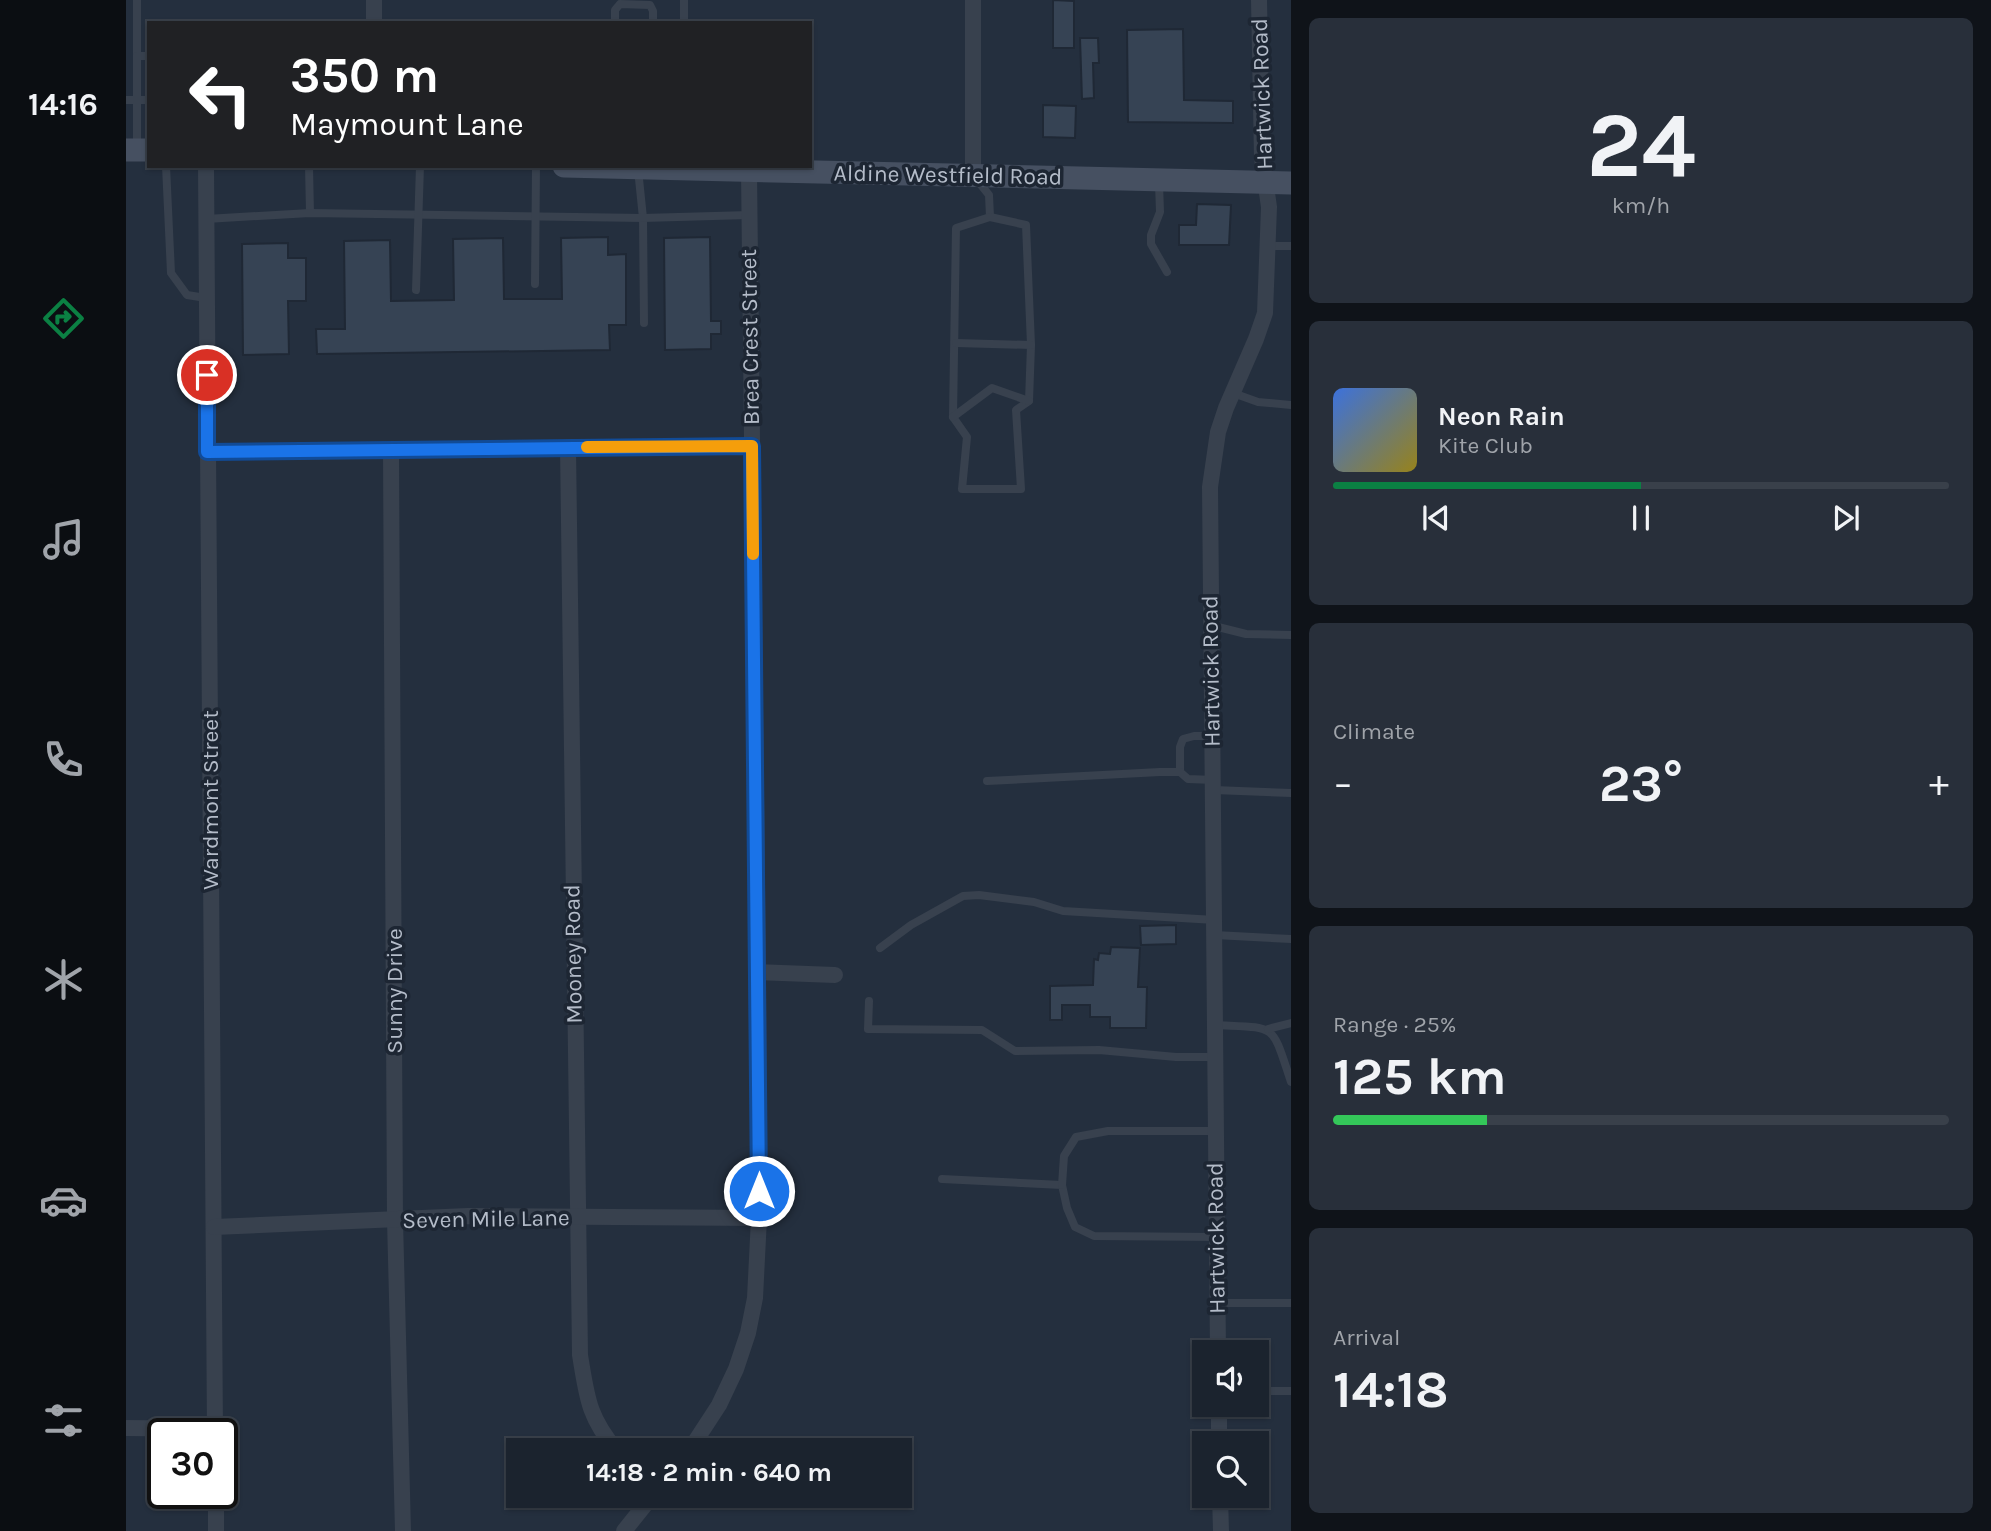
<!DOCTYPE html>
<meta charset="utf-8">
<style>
body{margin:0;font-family:Karla,sans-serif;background:#282f3a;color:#f1f3f6;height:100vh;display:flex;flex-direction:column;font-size:26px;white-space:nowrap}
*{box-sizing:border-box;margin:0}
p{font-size:23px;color:#a0a4aa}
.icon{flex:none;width:38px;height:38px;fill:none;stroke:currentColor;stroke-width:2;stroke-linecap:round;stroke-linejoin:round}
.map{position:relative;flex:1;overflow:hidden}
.panel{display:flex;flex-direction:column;gap:18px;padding:18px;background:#0f1319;width:700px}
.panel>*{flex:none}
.top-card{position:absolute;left:21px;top:21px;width:665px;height:147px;border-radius:0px;box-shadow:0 2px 5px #0004,0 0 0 2px #39404a;background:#202124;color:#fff;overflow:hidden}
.controls{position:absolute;left:1066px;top:1340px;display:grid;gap:14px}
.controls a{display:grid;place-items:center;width:77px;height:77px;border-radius:0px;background:#1b232e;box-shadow:0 2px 5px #0004,0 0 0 2px #39404a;font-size:35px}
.speed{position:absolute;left:21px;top:1418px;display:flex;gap:14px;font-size:35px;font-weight:700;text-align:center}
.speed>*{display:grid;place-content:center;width:91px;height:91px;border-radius:50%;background:#1b232e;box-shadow:0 2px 5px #0004,0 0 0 2px #39404a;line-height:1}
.speed .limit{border:4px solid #111;border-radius:10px;background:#fff;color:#111}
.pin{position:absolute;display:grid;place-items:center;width:60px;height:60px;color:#fff;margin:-30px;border:4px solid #fff;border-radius:50%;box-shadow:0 2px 7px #0007}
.me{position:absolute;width:77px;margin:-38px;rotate:0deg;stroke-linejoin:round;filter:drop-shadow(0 0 5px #0008)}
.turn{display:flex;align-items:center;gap:24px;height:147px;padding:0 28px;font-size:32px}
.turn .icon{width:91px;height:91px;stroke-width:2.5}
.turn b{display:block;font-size:49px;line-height:60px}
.big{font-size:52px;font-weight:700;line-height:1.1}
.panel .widget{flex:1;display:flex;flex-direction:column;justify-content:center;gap:10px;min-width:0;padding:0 24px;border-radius:10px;background:#282f3a}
.panel .dial{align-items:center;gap:0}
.dial b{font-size:91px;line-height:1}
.song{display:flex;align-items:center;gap:21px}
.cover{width:84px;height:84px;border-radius:10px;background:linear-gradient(135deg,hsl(220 70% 55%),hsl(50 70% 35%))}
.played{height:7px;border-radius:4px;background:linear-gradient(90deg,#0b8043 50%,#39404a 50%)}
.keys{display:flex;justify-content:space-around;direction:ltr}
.heat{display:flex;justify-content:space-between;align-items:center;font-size:38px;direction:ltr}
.charge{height:10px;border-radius:5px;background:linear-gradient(90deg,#34c759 25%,#39404a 0)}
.trip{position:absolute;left:380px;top:1438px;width:406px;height:70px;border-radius:0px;background:#1b232e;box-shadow:0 2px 5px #0004,0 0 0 2px #39404a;font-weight:700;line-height:70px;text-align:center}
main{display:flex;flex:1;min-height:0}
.menu{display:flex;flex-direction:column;width:126px;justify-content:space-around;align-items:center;background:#0b0e12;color:#a0a4aa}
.menu .icon{width:49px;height:49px}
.menu .current{color:#0b8043}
.menu b{font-size:32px;color:#f1f3f6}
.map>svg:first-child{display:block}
.building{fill:#364354;stroke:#1f2835;stroke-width:2}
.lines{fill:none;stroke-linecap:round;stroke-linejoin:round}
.service{stroke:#38414e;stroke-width:8}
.minor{stroke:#38414e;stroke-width:16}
.secondary{stroke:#465061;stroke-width:23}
.route-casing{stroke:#114b97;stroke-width:18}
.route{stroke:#1a73e8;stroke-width:12}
.slow{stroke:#f59e0b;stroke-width:12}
.labels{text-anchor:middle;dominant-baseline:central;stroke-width:7;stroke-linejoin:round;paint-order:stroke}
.street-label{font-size:23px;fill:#b4bcc9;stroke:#1d2633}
</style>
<main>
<nav class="menu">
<b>14:16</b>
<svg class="icon current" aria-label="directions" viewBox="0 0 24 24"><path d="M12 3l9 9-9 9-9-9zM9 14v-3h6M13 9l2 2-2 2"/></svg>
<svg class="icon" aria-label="music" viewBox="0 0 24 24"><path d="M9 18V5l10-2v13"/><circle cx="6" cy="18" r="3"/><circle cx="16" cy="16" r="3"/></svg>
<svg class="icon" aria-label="phone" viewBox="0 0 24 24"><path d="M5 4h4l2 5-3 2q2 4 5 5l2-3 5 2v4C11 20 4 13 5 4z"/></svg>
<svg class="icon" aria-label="climate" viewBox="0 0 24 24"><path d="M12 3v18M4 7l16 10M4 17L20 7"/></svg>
<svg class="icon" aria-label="car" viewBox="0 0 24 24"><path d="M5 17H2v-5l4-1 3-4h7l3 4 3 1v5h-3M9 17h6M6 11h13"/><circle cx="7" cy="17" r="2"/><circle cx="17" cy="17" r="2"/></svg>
<svg class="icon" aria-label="filters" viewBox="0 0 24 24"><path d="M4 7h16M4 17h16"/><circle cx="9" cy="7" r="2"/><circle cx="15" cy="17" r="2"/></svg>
</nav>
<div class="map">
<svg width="1165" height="1531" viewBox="0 0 1165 1531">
<rect width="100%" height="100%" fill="#242f3e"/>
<g class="building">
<polygon points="927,0 948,1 948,48 927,48"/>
<polygon points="1057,29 1058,100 1107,101 1107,123 1002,122 1001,30"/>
<polygon points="954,38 972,38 973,63 967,63 968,98 956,99"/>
<polygon points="917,105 950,106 949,138 917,137"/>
<polygon points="1071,204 1105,205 1103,245 1053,245 1053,225 1070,225"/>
<polygon points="482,237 482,255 500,254 500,325 483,325 484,350 191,354 190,329 219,329 218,241 264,240 265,301 328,300 327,239 377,238 378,299 436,299 435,238"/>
<polygon points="584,237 585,321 595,321 595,334 585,334 585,349 539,350 538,238"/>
<polygon points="162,243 162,258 180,258 180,301 162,301 163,354 117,355 116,244"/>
<polygon points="1050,925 1050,944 1015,945 1014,926"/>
<polygon points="985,947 1014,948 1012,987 1021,987 1020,1028 984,1028 984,1017 964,1017 964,1005 936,1005 936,1020 924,1020 924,986 967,985 968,959 972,960 973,953 984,954"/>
</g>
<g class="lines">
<g class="service">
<polyline points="11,0 11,56"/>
<polyline points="558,0 558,23"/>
<polyline points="489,23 489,10 494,4 524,5 527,11 527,23"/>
<polyline points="0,100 23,100"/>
<polyline points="11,147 11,56 23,56"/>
<polyline points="40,166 45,273 61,295 80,298"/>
<polyline points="183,166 184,213"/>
<polyline points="512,169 517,218 518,323"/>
<polyline points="851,180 863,195 864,217"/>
<polyline points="1033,183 1034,212 1025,235 1025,244 1041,272"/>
<polygon points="864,217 900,225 905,345 903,401 890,410 895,489 836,489 841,437 827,417 830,228"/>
<polyline points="80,219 184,213 517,218 623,215"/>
<polyline points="1143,246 1165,246"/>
<polyline points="409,284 410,166"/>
<polyline points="290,290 294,166"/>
<polyline points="830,343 905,345"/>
<polyline points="1107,393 1132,402 1165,405"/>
<polyline points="827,417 866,388 903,401"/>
<polyline points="1084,625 1120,634 1165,635"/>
<polyline points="1054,772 1054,747 1057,739 1068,736 1087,736"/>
<polyline points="861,781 1034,772 1054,772 1062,779 1088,780"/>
<polyline points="1088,790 1165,793"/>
<polyline points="1089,935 1165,939"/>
<polyline points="754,948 785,925 837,896 853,895 908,902 937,911 1089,920"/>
<polyline points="743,1001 742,1029 856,1030 889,1051 973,1050 1050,1057 1089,1057"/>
<path d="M1089,1025C1152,1028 1145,1022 1165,1082"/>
<polyline points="1142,1029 1165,1023"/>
<polyline points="816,1179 936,1185 941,1208 949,1227 968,1236 1090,1237"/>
<polyline points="936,1185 938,1156 950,1137 982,1131 1089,1131"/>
<polyline points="1091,1303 1165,1303"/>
<polyline points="1130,1391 1165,1391"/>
</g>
<g class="minor">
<polyline points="248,0 248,23"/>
<polyline points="847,0 847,175"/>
<polyline points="80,166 89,1433"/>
<path d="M442,447L454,1355C461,1397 462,1417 491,1451"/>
<polyline points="81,452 626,446"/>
<polyline points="265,452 269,1220 277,1531"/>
<polyline points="632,972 709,975"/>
<polyline points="88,1227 342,1216 633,1218"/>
<polyline points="1092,1353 1084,487 1092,432 1100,408 1130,339 1139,313 1143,207 1136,158 1133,0"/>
<polyline points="1093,1405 1093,1444"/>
<polyline points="0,1428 89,1429"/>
<polyline points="563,1451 593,1405 610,1369 622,1333 629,1298 633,1218 632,972 623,171"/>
<polyline points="90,1493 90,1531"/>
<polyline points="1094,1496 1095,1531"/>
<polyline points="498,1531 526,1496"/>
</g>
<g class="secondary">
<polyline points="0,150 23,150"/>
<polyline points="438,166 1165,183"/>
</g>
</g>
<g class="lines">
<g class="route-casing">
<polyline id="route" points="81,375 81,452 626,446 633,1191"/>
</g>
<use href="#route" class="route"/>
<polyline class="slow" points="461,447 626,446 627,554"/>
</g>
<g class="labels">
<g class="street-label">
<text transform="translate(1136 94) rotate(-92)">Hartwick Road</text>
<text transform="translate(822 175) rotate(1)">Aldine Westfield Road</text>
<text transform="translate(624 337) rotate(-91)">Brea Crest Street</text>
<text transform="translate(1085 671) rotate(-91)">Hartwick Road</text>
<text transform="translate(84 800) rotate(-90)">Wardmont Street</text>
<text transform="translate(447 954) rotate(-91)">Mooney Road</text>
<text transform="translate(268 991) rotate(-90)">Sunny Drive</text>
<text transform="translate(360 1219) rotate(-1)">Seven Mile Lane</text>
<text transform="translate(1090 1238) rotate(-91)">Hartwick Road</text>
</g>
</g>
</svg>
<div class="controls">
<a><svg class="icon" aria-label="sound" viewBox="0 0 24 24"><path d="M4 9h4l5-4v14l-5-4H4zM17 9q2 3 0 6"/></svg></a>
<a><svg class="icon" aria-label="search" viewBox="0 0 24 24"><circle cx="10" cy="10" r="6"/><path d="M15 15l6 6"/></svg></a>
</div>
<div class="speed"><div class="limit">30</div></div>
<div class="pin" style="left:81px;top:375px;background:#d93025"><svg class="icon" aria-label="arrive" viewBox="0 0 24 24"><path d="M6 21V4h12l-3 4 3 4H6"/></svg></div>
<svg class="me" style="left:633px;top:1191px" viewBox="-20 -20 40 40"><circle r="17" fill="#1a73e8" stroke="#fff" stroke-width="3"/><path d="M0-11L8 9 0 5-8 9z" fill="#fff"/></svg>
<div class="trip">14:18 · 2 min · 640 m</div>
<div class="top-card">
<div class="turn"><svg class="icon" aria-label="left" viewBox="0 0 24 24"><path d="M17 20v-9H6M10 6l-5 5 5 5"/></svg><div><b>350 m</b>Maymount Lane</div></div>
</div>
</div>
<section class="panel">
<div class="widget dial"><b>24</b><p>km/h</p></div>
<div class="widget">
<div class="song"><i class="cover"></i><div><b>Neon Rain</b><p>Kite Club</p></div></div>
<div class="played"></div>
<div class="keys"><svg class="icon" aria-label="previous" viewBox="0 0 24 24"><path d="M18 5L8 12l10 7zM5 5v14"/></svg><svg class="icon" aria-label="pause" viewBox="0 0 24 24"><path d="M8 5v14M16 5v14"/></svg><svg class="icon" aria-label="next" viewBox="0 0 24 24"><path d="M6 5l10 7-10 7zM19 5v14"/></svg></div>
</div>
<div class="widget"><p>Climate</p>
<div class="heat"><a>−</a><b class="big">23°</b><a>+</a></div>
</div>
<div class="widget"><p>Range · 25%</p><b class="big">125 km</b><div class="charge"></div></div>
<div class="widget"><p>Arrival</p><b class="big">14:18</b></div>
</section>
</main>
